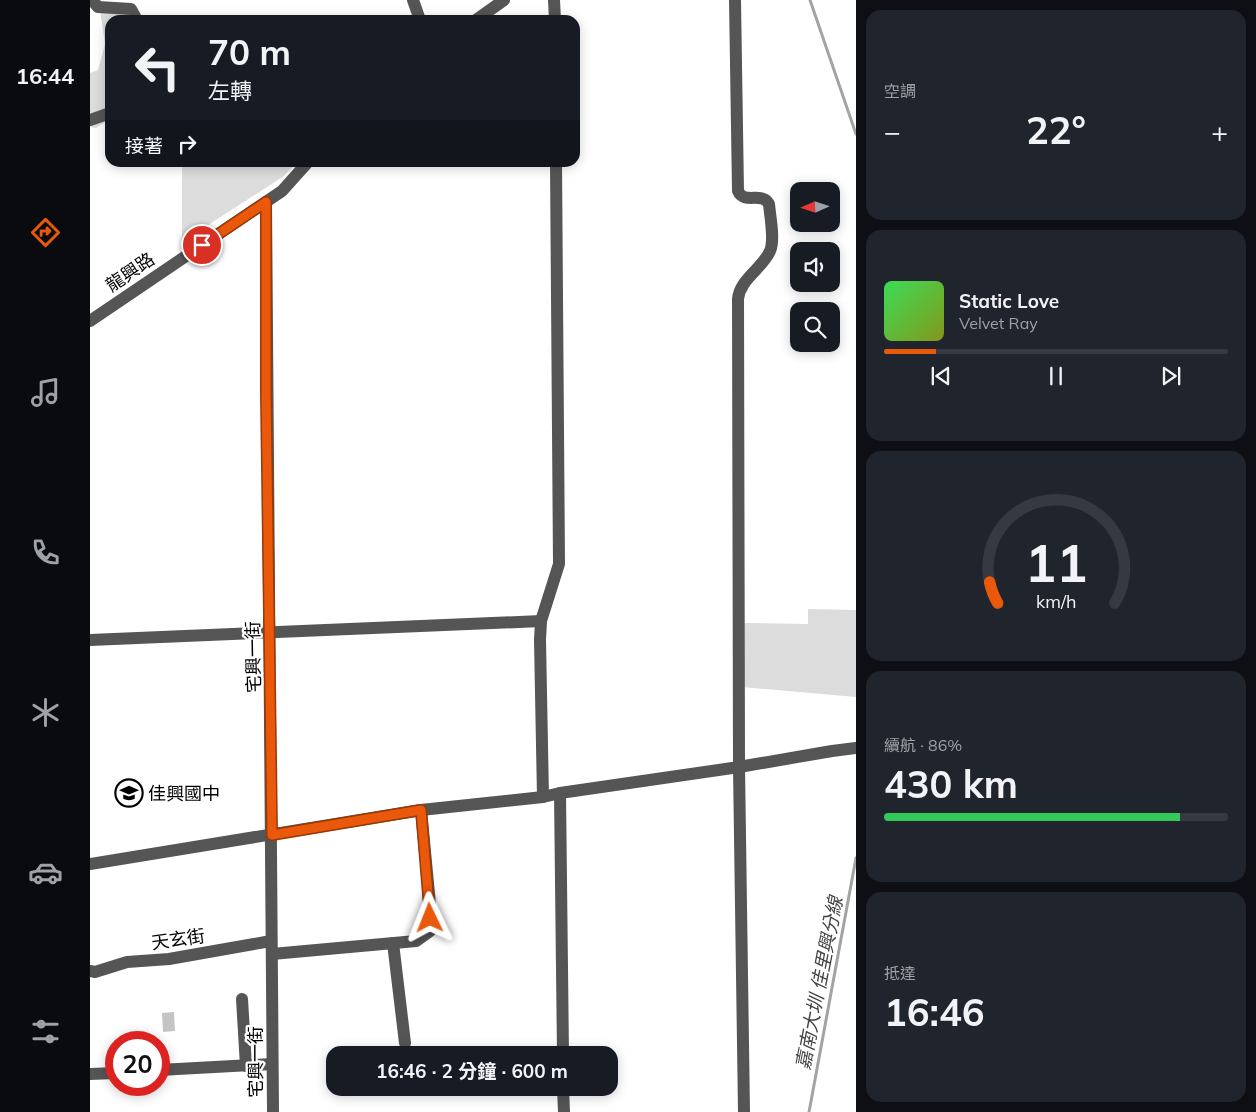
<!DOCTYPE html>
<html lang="zh-TW">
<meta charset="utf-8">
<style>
body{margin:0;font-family:Mulish,"Noto Sans TC",sans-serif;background:#20242c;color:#f1f3f6;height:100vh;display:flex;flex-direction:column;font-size:19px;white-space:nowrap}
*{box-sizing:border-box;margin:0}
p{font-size:16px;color:#9ea1a6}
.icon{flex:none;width:28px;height:28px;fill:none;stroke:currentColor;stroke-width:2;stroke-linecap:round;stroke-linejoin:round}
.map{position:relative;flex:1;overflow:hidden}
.details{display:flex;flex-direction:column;gap:10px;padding:10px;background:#0d0f14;width:400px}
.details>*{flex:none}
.banner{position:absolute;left:15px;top:15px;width:475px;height:152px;border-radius:15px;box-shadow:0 2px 12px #0003;background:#171b24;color:#f1f3f6;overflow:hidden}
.needle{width:32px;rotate:267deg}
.controls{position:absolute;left:700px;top:182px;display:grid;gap:10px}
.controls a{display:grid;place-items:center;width:50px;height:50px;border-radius:10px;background:#171b24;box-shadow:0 2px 12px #0003;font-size:25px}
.speed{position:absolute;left:15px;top:1031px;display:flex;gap:10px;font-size:25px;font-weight:700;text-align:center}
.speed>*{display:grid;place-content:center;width:65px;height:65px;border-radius:50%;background:#171b24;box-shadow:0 2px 12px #0003;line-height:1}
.speed .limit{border:8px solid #d22;background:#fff;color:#111}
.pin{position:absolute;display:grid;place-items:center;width:42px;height:42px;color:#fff;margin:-21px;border:2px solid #fff;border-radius:50%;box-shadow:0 1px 5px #0007}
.me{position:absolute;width:55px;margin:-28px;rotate:358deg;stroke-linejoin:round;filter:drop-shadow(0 0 4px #0008)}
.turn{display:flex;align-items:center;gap:18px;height:105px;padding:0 20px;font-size:22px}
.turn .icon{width:65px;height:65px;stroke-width:2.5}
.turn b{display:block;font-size:35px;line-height:42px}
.then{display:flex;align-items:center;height:48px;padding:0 20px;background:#0003;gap:10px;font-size:19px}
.big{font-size:38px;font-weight:700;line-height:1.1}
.details .card{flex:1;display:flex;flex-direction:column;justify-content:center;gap:8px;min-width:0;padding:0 18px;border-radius:15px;background:#20242c}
.details .dial{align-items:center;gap:0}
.dial svg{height:130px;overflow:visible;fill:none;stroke:#363941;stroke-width:7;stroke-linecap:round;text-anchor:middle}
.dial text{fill:#f1f3f6;stroke:none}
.song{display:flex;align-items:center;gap:15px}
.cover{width:60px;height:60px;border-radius:8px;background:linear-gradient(135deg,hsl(130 70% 55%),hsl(70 70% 35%))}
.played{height:5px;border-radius:2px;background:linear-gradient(90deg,#ea580c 15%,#363941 15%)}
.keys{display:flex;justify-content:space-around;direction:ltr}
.heat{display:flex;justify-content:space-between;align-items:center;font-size:28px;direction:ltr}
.charge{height:8px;border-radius:4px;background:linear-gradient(90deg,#34c759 86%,#363941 0)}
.trip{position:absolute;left:236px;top:1046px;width:292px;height:50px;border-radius:15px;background:#171b24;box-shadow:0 2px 12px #0003;font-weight:700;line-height:50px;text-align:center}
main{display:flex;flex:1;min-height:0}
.menu{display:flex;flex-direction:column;width:90px;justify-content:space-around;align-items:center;background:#090b0e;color:#9ea1a6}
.menu .icon{width:35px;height:35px}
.menu .selected{color:#ea580c}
.menu b{font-size:22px;color:#f1f3f6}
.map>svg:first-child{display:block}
.green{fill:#dcdcdc}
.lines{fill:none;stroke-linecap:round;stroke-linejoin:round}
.stream{stroke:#a3a3a3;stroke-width:3}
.building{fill:#c4c4c4}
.minor{stroke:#555;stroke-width:12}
.route-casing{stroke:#983908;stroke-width:12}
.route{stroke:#ea580c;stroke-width:9}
.labels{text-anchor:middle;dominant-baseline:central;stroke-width:4.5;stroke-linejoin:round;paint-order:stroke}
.street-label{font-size:18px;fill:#000;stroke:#fff}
.poi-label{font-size:18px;fill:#000;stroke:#fff;text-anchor:start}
.water-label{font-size:19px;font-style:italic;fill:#444;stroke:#fff}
</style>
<main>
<nav class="menu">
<b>16:44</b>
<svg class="icon selected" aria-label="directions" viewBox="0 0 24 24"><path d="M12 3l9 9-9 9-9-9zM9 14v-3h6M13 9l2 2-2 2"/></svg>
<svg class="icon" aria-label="music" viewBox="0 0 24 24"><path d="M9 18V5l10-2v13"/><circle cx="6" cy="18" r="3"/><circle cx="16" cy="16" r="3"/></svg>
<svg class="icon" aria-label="phone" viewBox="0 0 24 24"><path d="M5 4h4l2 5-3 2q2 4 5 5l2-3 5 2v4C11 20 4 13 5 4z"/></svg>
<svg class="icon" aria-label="climate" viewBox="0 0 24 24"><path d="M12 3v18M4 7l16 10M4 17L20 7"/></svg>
<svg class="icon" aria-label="car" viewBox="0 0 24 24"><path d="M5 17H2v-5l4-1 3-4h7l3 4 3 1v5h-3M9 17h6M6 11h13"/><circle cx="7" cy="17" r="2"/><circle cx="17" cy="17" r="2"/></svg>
<svg class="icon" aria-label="filters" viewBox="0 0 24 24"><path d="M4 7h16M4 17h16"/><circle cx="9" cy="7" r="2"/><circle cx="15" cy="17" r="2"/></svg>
</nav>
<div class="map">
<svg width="766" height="1112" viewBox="0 0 766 1112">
<rect width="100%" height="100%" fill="#fff"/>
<g class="green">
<polygon points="10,10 37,13 40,20 20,20 20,119 6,128 0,127 0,73 8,70 15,44"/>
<polygon points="92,163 92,162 206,163 194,176 92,242"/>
<polygon points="718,609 766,610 766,697 652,687 650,623 718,624"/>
</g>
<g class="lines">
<g class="stream">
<polyline points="720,0 766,134"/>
<polyline points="719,1112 766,858"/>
</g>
</g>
<polygon class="building" points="84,1012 85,1031 73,1032 72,1013"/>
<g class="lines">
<g class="minor">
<polyline points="2,0 8,7 41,9 47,20"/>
<polyline points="323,0 330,20"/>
<polyline points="464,0 465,20"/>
<path d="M645,0L648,191C654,205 672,191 679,204C680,216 685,240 680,251C672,269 650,279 648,299L649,767L654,1112"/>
<polyline points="386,20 414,0"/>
<polyline points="0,120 20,113"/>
<polyline points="176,202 183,1112"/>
<polyline points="0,321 192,191 218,162"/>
<polyline points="0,640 451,621"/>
<polyline points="470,793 473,1055"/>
<polyline points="453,797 450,640 451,621 469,564 466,162"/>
<polyline points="0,864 331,810 453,797 470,793 649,767 742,751 766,748"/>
<polyline points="303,943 315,1043"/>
<polyline points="182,954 326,941 340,931 340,904 331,810"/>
<polyline points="0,971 5,972 37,962 79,959 181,941"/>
<polyline points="152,999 156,1066"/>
<polyline points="69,1070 182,1064"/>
<polyline points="0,1074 26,1073"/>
<polyline points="473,1088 474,1112"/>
</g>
</g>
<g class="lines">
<g class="route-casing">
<polyline id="route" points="112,245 176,202 176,392 182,835 331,810 340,918"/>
</g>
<use href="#route" class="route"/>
</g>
<defs>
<g id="school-ring" transform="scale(1.4375)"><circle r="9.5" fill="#fff" stroke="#000" stroke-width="1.5"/><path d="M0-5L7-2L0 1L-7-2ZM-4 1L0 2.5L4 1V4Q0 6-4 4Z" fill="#000"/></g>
</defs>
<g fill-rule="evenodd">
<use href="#school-ring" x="39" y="793"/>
</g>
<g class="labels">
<g class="street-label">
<text transform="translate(40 272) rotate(-34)">龍興路</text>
<text transform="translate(163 657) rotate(-91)">宅興一街</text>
<text transform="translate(88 939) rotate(-8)">天玄街</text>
<text transform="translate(165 1062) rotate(-90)">宅興一街</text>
</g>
<g class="poi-label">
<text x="58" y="793">佳興國中</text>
</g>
<g class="water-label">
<text transform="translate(729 983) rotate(-79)">嘉南大圳 佳里興分線</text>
</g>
</g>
</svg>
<div class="controls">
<a><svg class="needle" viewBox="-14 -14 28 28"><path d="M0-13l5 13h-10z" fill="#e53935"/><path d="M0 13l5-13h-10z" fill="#9ea1a6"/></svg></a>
<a><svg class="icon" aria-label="sound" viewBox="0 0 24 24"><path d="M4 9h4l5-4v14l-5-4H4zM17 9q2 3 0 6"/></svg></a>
<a><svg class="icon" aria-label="search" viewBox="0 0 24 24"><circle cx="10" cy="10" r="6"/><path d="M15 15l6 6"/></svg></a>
</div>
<div class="speed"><div class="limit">20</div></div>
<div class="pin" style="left:112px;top:245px;background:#d93025"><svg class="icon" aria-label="arrive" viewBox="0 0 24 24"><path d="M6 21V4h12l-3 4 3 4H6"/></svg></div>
<svg class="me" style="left:340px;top:918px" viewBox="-20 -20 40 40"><path d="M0-17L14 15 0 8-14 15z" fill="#ea580c" stroke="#fff" stroke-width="4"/></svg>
<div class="trip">16:46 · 2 分鐘 · 600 m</div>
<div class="banner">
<div class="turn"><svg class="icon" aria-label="left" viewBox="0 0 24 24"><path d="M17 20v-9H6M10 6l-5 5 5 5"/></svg><div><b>70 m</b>左轉</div></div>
<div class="then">接著<svg class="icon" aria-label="right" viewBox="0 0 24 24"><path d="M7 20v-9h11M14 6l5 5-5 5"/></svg></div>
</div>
</div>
<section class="details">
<div class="card"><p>空調</p>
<div class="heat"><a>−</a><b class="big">22°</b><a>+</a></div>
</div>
<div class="card">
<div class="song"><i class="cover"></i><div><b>Static Love</b><p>Velvet Ray</p></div></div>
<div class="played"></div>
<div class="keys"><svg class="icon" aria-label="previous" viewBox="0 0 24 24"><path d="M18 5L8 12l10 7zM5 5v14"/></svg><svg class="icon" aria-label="pause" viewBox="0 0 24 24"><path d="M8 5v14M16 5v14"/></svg><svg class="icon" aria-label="next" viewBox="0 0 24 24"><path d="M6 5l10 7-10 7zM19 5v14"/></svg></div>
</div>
<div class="card dial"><svg viewBox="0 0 100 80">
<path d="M14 69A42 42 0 1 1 86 69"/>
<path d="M14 69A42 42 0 0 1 9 56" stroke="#ea580c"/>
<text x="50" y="56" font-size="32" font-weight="700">11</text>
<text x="50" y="72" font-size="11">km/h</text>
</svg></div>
<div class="card"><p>續航 · 86%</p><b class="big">430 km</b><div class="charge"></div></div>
<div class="card"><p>抵達</p><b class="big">16:46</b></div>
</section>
</main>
